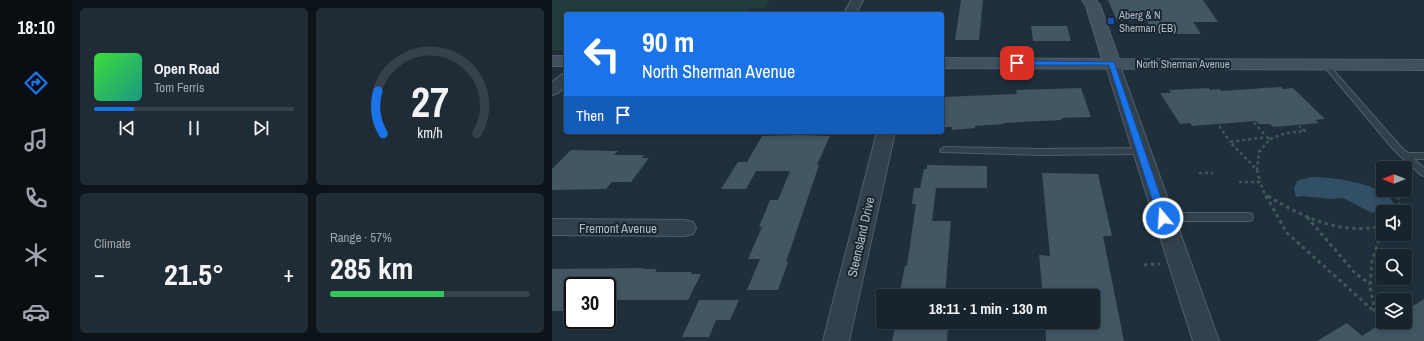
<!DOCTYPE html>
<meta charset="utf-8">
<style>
body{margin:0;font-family:"Archivo Narrow",sans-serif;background:#202c35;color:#f1f3f6;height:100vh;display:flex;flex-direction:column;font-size:15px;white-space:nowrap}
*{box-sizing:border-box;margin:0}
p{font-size:13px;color:#9ea4aa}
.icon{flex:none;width:22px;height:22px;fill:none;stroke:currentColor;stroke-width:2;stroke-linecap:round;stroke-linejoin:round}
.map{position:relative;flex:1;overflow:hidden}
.details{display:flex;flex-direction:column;gap:8px;padding:8px;background:#0d1419;width:480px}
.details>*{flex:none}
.guide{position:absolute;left:12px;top:12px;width:380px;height:122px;border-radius:4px;box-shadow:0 2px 6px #0003,0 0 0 1px #364149;background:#1a73e8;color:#fff;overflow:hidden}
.needle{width:26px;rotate:270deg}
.controls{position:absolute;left:824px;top:161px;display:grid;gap:8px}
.controls a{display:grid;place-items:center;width:36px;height:36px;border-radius:4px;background:#17242d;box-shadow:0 2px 6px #0003,0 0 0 1px #364149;font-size:20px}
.speed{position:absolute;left:12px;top:277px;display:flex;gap:8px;font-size:20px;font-weight:700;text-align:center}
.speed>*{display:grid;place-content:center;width:52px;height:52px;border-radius:50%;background:#17242d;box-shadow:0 2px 6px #0003,0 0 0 1px #364149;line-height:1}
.speed .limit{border:2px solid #111;border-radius:6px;background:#fff;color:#111}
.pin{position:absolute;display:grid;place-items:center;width:34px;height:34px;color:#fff;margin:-17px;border-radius:8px;box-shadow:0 2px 6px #0006}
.me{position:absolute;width:44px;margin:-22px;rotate:342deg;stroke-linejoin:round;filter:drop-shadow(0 0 3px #0008)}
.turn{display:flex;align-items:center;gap:14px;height:84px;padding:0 12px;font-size:18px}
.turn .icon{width:52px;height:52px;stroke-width:2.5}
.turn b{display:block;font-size:28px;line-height:34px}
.then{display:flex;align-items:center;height:38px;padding:0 12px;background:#0003;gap:8px;font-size:15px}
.big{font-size:30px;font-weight:700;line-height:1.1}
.details .tile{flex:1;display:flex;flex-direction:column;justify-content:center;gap:6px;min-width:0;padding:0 14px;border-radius:6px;background:#202c35}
.details .dial{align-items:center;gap:0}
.dial svg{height:104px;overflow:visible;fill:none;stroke:#364149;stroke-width:7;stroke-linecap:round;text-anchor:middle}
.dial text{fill:#f1f3f6;stroke:none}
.song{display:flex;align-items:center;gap:12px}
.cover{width:48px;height:48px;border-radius:6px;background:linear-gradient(135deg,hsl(120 70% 55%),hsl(170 70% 35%))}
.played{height:4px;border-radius:2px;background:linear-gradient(90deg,#1a73e8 20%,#364149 20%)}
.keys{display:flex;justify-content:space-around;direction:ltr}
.heat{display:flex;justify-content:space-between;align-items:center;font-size:22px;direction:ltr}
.charge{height:6px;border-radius:3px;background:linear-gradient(90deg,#34c759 57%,#364149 0)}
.details .tiles{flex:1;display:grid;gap:8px;grid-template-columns:repeat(2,1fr)}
.trip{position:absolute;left:324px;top:289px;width:224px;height:40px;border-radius:4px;background:#17242d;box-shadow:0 2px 6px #0003,0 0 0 1px #364149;font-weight:700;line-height:40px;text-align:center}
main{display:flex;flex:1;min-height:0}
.tab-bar{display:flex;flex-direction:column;width:72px;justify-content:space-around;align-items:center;background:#090e12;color:#9ea4aa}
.tab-bar .icon{width:28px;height:28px}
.tab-bar .selected{color:#1a73e8}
.tab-bar b{font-size:18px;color:#f1f3f6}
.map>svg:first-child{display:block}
.green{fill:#213c3b}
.water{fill:#314f65}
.building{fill:#425663}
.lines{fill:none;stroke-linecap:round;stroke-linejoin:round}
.lane-casing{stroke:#515f69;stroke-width:2}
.street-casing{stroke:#515f69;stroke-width:2}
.secondary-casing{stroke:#515f69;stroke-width:2}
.path-far1{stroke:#3f5958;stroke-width:2.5;stroke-dasharray:3 3;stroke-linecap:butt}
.path{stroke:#3f5958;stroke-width:3;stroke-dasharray:3.5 3.5;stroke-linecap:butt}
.lane{fill:#33414c;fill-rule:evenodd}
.street{fill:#33414c;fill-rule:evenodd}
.secondary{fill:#41515f;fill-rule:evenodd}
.route{fill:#1a73e8;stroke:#114b97}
.transit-dot{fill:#1a4fb4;stroke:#192630;stroke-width:1.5}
.labels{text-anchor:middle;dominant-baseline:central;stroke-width:4;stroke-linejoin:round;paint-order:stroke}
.far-poi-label{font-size:11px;fill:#aebcc8;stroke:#192630;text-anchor:start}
.far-street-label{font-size:11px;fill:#aebcc8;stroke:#192630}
.street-label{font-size:13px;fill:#aebcc8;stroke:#192630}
</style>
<main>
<nav class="tab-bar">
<b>18:10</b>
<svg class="icon selected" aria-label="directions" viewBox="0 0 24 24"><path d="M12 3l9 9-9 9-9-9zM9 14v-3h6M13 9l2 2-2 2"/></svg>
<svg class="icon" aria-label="music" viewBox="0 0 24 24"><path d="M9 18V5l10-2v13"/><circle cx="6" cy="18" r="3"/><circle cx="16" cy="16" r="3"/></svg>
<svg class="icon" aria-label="phone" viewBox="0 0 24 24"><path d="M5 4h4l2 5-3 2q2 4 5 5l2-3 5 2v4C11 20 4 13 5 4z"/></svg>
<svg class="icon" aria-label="climate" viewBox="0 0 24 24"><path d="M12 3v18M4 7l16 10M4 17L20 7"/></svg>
<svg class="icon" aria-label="car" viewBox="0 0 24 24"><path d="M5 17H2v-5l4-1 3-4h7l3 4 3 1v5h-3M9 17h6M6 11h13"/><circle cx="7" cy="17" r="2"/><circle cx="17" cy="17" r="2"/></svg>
</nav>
<section class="details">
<div class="tiles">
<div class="tile">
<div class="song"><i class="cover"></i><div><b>Open Road</b><p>Tom Ferris</p></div></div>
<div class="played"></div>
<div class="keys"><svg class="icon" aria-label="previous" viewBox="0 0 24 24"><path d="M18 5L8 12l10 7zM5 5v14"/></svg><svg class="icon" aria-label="pause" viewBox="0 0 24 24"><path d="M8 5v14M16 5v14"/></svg><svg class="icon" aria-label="next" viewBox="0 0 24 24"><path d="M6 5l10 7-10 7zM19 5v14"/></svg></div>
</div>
<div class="tile dial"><svg viewBox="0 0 100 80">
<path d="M14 69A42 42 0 1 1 86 69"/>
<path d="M14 69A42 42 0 0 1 10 36" stroke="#1a73e8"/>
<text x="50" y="56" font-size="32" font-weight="700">27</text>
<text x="50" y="72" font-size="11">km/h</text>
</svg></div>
<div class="tile"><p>Climate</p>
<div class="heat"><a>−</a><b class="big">21.5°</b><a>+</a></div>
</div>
<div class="tile"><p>Range · 57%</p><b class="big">285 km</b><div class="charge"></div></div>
</div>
</section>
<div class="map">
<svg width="872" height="341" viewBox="0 0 872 341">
<rect width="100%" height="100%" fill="#1f303c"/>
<polygon class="green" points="0,0 218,0 212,9 199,8 195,14 14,14 14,51 0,50"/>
<path class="water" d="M759,177C781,177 832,183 842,204L837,208L820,213L791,198L780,199L749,196L744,197L742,189L745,181Z"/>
<g class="building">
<polygon points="409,0 431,0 427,40 403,40"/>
<polygon points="556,0 651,0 666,22 641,22 649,34 602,34 595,21 565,21"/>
<polygon points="479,26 515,26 519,41 481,41"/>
<polygon points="729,87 731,89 741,88 773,119 763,120 767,123 721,127 718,124 707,124 704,121 640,126 638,123 628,124 608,93 619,93 617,90 657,88 658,90 668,89 669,91"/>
<polygon points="529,88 539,117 509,118 510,120 451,123 452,124 423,126 423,128 400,130 400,127 390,127 390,97 465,94 464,90"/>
<polygon points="248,135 278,136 265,165 267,165 234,262 236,262 226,290 195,290 208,259 196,259 210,227 207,227 218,200 226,200 238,171 204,171 194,189 169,189 186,162 195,162 210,136"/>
<polygon points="19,150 66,151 62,155 92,155 90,158 97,158 79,182 60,182 54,189 0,190 0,169"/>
<polygon points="375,165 435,166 435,188 384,188 380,221 399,221 393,296 347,296 353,266 355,266 364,204 360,204 362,188 368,188 372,169 375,169"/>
<polygon points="490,173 546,174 560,236 551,236 572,341 494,341 493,322 541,322 541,296 491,296 487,255 498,256"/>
<polygon points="93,268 92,269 105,269 103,272 140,272 139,274 149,274 136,300 55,300 55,286 21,286 21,300 13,311 0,311 0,269"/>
<polygon points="872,299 872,341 765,341 795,323 810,336 832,322 853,322 853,311"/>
<polygon points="147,300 187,300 178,320 164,320 157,337 130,337"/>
<polygon points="364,322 383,322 383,327 396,327 395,341 340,341 343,326 363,327"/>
</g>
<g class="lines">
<g class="lane-casing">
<g id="lane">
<polygon points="773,62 775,63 848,146 856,153 872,153 872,159 862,159 872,168 872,176 869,175 842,150 771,65 771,63"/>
<polygon points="392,147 488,149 589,148 593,151 589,154 488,155 389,152 388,150"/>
<polygon points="611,213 696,213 700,214 701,217 700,220 696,221 611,221 607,220 606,217 607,214"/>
</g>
</g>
<g class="street-casing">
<g id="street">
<polygon points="299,0 311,0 304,14 292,14"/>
<polygon points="560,59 565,60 567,63 667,341 641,341 553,63 555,60"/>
<polygon points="14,73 14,86 6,93 0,95 0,82 9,75"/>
<polygon points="325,132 343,132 297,341 271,341"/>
<polygon points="0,219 133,220 141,222 144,228 141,234 133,236 0,235"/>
</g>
</g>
<g class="secondary-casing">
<g id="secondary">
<polygon points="530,0 544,0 548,5 567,59 872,60 872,70 390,68 390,58 550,59 534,6"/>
<rect x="0" y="56" width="14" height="10"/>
</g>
</g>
<g class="path-far1">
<polyline points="698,118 714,136"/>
<polyline points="664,121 678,142"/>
<polygon points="715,137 718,139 707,152 705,170 678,142"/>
<polyline points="718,139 734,133 753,131 747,126"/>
<polyline points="705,170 708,182"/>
<polyline points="647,173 661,173"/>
<polyline points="687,182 708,182 714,197"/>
<polyline points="846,195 847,197"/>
<polyline points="715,196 717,197"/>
</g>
<g class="path">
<polyline points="714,196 735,233 823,312 818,287 820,261 831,228"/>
<path d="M716,196C753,218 787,235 831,226"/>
<polyline points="846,196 848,212"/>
<polyline points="755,217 803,273 818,284"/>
<polyline points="592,265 608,264"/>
</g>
<use href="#lane" class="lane"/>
<use href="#street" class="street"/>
<use href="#secondary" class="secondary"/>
</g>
<polygon class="route" points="465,61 562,62 616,218 614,220 607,220 606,218 557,65 462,65 461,63"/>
<rect class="transit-dot" x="555" y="17" width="8" height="8" rx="2"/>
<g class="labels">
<g class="far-poi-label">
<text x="567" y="15">Aberg &amp; N<tspan x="567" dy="13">Sherman (EB)</tspan></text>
</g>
<g class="far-street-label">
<text x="631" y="64">North Sherman Avenue</text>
</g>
<g class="street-label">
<text x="66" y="228">Fremont Avenue</text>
<text transform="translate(309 237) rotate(-77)">Steensland Drive</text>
</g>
</g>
</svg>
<div class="controls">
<a><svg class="needle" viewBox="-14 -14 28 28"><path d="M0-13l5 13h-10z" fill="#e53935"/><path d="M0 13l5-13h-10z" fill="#9ea4aa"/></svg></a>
<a><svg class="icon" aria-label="sound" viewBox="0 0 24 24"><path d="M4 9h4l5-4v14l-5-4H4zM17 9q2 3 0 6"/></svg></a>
<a><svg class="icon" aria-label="search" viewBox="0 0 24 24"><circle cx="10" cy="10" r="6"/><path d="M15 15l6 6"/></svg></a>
<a><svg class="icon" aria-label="layers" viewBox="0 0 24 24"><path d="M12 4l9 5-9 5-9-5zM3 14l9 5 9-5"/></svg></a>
</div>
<div class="speed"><div class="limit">30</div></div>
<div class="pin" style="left:465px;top:63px;background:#d93025"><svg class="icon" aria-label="arrive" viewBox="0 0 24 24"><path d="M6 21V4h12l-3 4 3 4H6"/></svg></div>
<svg class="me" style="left:611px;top:218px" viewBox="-20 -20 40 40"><circle r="17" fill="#1a73e8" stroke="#fff" stroke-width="3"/><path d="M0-11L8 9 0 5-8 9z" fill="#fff"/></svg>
<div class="trip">18:11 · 1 min · 130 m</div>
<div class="guide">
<div class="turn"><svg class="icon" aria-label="left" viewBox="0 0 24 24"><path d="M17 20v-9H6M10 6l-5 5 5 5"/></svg><div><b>90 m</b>North Sherman Avenue</div></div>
<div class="then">Then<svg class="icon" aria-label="arrive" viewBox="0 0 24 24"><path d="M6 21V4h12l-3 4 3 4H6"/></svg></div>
</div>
</div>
</main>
